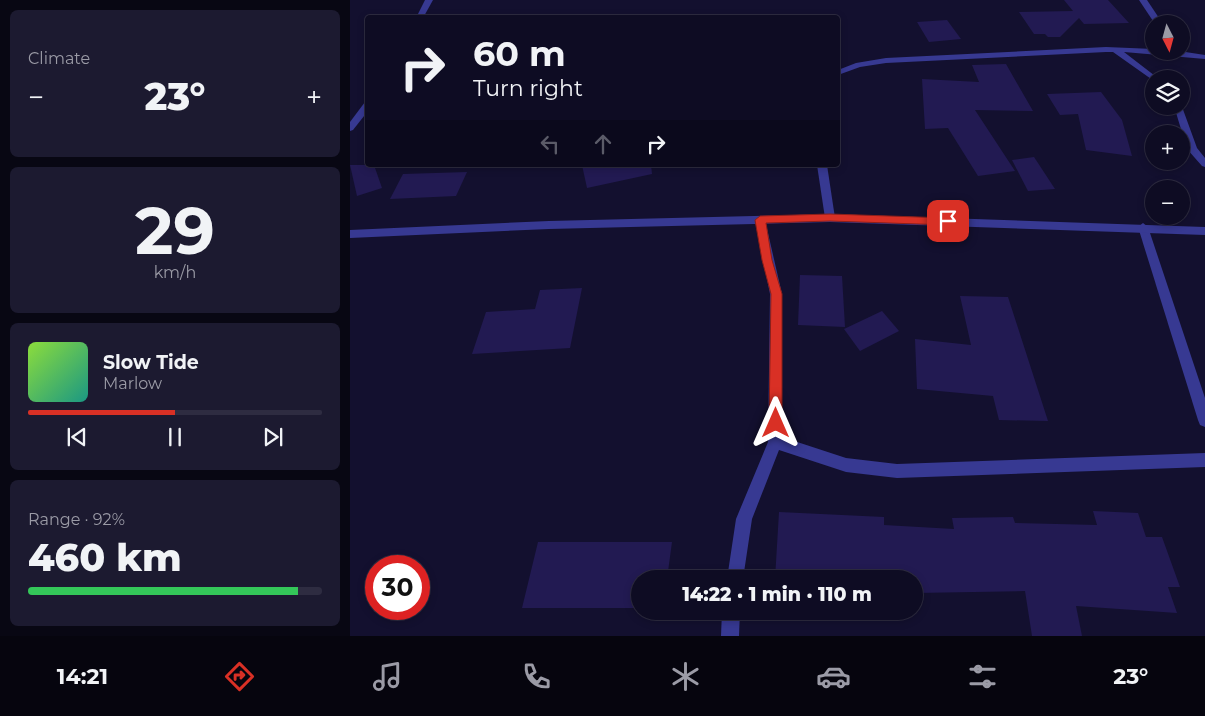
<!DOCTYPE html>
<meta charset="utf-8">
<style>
body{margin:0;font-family:Montserrat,sans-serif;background:#1c1a30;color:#f1f3f6;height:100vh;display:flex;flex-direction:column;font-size:19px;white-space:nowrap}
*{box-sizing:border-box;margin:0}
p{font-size:16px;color:#9b9ba6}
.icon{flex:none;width:28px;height:28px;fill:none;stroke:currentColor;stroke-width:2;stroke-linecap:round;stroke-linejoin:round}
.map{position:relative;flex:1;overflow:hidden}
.side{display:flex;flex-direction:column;gap:10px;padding:10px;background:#080713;width:350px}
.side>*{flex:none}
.top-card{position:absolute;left:15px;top:15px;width:475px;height:152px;border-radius:5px;box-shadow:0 2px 8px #0003,0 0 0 1px #2e2c41;background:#0e0c23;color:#f1f3f6;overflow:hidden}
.needle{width:32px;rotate:174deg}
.controls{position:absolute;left:795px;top:15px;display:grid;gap:10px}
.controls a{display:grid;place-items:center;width:45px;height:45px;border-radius:50%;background:#0e0c23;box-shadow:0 2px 8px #0003,0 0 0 1px #2e2c41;font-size:25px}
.speed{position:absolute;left:15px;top:555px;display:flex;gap:10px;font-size:25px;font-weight:700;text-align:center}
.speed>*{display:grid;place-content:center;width:65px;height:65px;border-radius:50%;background:#0e0c23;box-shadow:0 2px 8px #0003,0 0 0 1px #2e2c41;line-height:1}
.speed .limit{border:8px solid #d22;background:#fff;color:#111}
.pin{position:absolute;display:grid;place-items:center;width:42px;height:42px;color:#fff;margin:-21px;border-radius:10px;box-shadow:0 2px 8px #0006}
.me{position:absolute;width:55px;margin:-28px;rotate:0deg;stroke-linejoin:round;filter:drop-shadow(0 0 4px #0008)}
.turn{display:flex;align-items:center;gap:18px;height:105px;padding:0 25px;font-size:22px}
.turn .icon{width:65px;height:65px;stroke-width:2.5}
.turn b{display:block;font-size:35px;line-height:42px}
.lanes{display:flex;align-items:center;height:48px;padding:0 25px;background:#0003;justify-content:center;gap:25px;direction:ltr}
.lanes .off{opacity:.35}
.big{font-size:38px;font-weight:800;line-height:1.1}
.side .card{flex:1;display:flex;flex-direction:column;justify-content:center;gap:8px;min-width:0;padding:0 18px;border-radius:8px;background:#1c1a30}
.side .dial{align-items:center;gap:0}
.dial b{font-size:65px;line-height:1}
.song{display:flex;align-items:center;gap:15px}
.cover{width:60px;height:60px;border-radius:8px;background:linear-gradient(135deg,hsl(90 70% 55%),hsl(170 70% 35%))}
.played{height:5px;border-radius:2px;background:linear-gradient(90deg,#d93025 50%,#2e2c41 50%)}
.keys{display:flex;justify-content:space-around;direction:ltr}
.heat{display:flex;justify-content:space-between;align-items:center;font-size:28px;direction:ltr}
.charge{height:8px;border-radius:4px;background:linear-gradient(90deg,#34c759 92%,#2e2c41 0)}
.trip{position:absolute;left:281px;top:570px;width:292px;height:50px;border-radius:25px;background:#0e0c23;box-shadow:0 2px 8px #0003,0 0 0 1px #2e2c41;font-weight:800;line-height:50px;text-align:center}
.menu{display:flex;height:80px;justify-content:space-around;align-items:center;background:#06050e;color:#9b9ba6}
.menu .icon{width:35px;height:35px}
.menu .current{color:#d93025}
.menu b{font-size:22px;color:#f1f3f6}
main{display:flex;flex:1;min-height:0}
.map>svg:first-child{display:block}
.building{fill:#221a52}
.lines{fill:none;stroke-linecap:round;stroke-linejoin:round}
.minor{fill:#373992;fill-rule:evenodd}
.tertiary{fill:#373992;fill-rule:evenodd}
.route{fill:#d93025;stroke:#8d1f18}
</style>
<main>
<section class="side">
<div class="card"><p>Climate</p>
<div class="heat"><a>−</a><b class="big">23°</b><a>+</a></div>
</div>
<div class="card dial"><b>29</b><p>km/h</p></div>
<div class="card">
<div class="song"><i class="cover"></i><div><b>Slow Tide</b><p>Marlow</p></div></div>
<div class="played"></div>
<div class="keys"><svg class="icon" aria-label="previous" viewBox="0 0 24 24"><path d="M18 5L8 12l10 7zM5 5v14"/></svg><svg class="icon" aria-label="pause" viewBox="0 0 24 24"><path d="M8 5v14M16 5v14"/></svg><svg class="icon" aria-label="next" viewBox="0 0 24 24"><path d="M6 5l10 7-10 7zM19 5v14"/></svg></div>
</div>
<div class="card"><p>Range · 92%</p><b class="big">460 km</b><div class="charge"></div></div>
</section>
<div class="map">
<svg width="855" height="636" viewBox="0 0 855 636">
<rect width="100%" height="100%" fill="#13102f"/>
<g class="building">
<polygon points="714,0 758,0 779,23 734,24 729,18 710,37 698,37 695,34 684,34 669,12 723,11"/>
<polygon points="597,20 611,39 579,42 567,22"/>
<polygon points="656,64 683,111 625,110 665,171 628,176 598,128 575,129 572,79 629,82 622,65"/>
<polygon points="751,92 772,120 782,156 736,150 728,114 710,115 697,94"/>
<polygon points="684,157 705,189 678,191 662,160"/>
<polygon points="0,165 24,165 32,188 7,196"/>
<polygon points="232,165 301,165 302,174 237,188"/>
<polygon points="117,172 106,196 40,199 53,174"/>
<polygon points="450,275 492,276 495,327 448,325"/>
<polygon points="232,288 220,348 122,354 136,312 185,309 190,290"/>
<polygon points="610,296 658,297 698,421 649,420 643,396 567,389 565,339 621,345"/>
<polygon points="532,311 549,331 510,351 494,329"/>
<polygon points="743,511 788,513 796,537 812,537 830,587 818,587 827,613 726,606 732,636 682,636 675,591 565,593 565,579 425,579 429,512 534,517 534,525 604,529 602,518 663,517 665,523 747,525"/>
<polygon points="188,542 322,542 317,579 290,579 290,608 172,608"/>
</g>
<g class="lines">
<g class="minor">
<polygon points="75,0 83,0 73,18 66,18"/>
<polygon points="789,0 797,0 813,24 805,24"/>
<polygon points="756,47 804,49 804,51 829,51 855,55 855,59 774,52 809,79 804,79 804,81 763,52 756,52 536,63 510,67 488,75 488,70 506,63 536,58"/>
<polygon points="18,101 18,111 3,130 0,131 0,122 15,102"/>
<polygon points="831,104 847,148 855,158 855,167 852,166 837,149 824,106 831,106"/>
<polygon points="467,165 477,165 485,218 480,222 475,218"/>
<polygon points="410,216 415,220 432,294 432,437 496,458 547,464 855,453 855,467 547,478 496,472 429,450 402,519 393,579 377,579 386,519 418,442 420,294 405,220"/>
<polygon points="793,223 798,227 855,398 855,427 850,425 848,420 788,227"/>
<polygon points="372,611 390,611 389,636 371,636"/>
</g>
<polygon class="tertiary" points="480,214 855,227 855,235 480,222 199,229 0,238 0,230 199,221"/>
</g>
<polygon class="route" points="480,214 598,218 602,221 598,225 480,221 416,223 422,260 432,294 432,423 430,428 426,429 421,428 419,423 421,294 412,260 405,220 410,216"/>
</svg>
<div class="controls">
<a><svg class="needle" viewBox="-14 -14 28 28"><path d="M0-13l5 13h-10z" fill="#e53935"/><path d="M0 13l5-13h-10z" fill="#9b9ba6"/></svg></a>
<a><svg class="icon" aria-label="layers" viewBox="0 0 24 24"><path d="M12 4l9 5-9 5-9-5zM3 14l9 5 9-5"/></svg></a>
<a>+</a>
<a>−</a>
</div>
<div class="speed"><div class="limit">30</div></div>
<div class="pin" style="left:598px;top:221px;background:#d93025"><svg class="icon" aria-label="arrive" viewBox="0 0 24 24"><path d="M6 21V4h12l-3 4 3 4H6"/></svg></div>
<svg class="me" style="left:426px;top:423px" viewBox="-20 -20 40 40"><path d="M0-17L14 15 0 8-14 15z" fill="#d93025" stroke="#fff" stroke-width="4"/></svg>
<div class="trip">14:22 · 1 min · 110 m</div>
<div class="top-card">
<div class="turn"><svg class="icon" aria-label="right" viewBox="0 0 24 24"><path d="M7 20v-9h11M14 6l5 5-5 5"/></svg><div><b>60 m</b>Turn right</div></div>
<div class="lanes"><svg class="icon off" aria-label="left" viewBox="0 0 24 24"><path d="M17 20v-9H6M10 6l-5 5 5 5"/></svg><svg class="icon off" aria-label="ahead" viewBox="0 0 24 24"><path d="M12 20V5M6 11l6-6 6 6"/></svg><svg class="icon" aria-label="right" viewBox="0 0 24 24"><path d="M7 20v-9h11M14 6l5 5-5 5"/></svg></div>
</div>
</div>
</main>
<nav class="menu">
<b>14:21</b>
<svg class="icon current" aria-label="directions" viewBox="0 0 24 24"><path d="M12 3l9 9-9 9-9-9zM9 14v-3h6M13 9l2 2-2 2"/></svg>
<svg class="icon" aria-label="music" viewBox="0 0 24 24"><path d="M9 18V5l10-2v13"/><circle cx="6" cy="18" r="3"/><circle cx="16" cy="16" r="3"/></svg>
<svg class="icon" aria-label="phone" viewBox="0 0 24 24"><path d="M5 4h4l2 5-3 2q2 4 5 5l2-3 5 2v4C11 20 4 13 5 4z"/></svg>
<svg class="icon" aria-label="climate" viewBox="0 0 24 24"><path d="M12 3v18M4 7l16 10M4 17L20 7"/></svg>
<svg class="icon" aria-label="car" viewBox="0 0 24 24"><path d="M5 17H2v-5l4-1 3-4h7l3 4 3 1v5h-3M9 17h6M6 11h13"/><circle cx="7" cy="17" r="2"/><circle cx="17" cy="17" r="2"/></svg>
<svg class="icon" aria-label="filters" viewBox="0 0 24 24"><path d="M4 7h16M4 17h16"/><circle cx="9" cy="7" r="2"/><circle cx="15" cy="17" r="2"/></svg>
<b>23°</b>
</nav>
